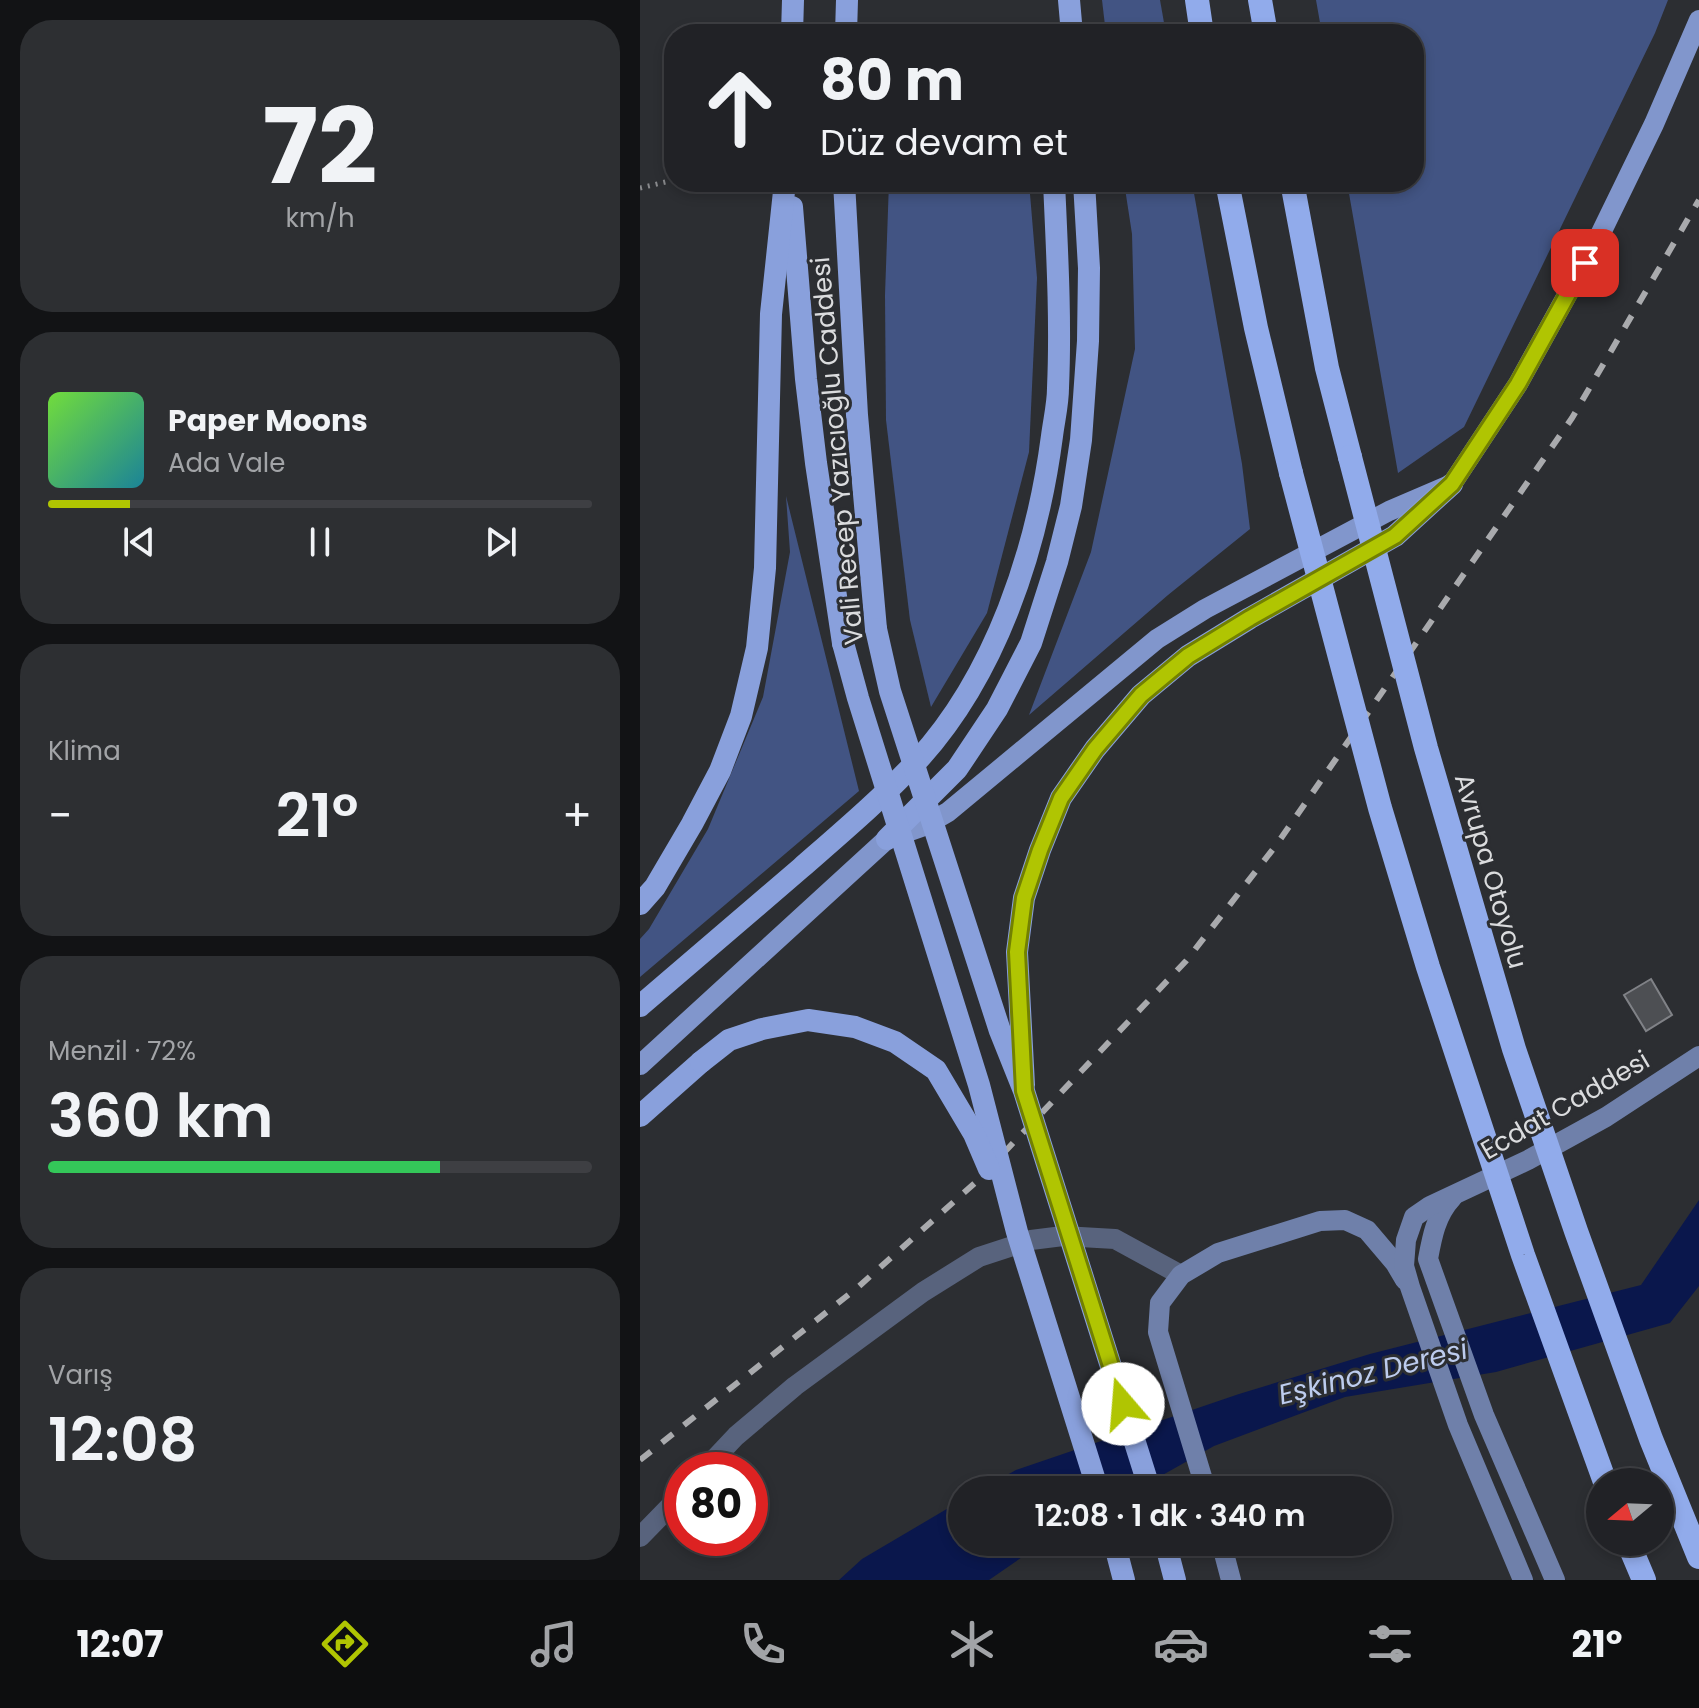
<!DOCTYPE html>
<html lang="tr">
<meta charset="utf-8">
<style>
body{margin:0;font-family:Poppins,sans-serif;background:#2d2f32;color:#f1f3f6;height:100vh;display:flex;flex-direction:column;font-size:30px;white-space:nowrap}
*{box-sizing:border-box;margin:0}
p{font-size:26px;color:#a2a4a7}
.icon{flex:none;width:44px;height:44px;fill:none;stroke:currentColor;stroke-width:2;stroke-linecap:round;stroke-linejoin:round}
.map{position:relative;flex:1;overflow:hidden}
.sheet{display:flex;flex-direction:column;gap:20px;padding:20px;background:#121315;width:640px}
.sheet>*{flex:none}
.hud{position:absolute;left:24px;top:24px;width:760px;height:168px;border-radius:32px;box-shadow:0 4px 12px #0003,0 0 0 2px #3e3f43;background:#212226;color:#f1f3f6;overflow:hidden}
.needle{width:52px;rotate:251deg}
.controls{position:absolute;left:946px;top:1468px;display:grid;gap:16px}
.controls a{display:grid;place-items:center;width:88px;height:88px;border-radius:50%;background:#212226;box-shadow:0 4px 12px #0003,0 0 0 2px #3e3f43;font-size:40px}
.speed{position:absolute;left:24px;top:1452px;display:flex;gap:16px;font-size:40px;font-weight:700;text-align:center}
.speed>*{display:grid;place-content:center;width:104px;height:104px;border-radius:50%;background:#212226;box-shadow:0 4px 12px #0003,0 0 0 2px #3e3f43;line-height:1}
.speed .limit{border:12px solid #d22;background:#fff;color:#111}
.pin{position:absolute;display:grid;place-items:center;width:68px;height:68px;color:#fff;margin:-34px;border-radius:16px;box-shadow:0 4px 12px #0006}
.me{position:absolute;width:88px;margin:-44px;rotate:342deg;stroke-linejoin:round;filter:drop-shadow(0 0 6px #0008)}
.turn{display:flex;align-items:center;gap:28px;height:168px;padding:0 24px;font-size:36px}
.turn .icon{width:104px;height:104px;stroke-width:2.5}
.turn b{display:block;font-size:56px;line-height:68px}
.big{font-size:60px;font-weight:600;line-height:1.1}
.sheet .tile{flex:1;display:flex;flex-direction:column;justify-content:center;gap:12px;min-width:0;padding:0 28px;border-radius:32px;background:#2d2f32}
.sheet .dial{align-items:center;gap:0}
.dial b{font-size:104px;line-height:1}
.song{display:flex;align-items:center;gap:24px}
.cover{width:96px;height:96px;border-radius:12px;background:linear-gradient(135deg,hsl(100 70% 55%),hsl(190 70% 35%))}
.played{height:8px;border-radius:4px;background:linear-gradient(90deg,#b0c502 15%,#3e3f43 15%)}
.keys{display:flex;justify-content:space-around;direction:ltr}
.heat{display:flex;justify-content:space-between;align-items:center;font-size:44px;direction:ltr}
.charge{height:12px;border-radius:6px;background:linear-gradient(90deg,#34c759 72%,#3e3f43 0)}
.trip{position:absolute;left:308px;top:1476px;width:444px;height:80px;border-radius:40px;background:#212226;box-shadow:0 4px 12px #0003,0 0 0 2px #3e3f43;font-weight:600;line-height:80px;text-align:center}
.tab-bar{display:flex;height:128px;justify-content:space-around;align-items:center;background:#0d0e0f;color:#a2a4a7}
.tab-bar .icon{width:56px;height:56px}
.tab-bar .selected{color:#b0c502}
.tab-bar b{font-size:36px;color:#f1f3f6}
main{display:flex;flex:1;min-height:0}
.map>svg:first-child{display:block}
.green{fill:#425483}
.water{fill:#0a174c}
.building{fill:#4d4f53;stroke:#808287;stroke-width:2}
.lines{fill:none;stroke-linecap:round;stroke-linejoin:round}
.path{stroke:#88898c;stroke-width:5;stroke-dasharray:2 6;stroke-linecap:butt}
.minor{stroke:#58637d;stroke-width:20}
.secondary{stroke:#6f80aa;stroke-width:20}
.primary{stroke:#8196cc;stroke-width:20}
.trunk{stroke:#89a0dc;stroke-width:22}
.motorway{stroke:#91abeb;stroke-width:24}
.rail{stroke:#a9aaad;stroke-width:6;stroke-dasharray:14 14;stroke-linecap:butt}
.trunk-bridge{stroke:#89a0dc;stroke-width:22}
.motorway-bridge{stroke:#91abeb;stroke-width:24}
.route-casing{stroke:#728001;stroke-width:20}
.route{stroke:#b0c502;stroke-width:14}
.labels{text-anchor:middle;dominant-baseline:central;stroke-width:6;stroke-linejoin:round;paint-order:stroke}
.street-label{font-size:26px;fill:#dbdcde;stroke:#2c2e32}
.water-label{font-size:28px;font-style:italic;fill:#bdccee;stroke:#2c2e32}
</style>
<main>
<section class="sheet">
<div class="tile dial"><b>72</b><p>km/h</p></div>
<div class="tile">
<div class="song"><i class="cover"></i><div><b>Paper Moons</b><p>Ada Vale</p></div></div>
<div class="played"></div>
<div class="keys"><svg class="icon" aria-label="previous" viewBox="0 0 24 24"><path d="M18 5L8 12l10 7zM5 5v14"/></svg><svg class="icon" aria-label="pause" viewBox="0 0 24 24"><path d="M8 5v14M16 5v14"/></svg><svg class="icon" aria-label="next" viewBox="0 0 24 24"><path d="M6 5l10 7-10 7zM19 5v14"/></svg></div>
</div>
<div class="tile"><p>Klima</p>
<div class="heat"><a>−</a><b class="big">21°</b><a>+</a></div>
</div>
<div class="tile"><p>Menzil · 72%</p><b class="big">360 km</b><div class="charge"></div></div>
<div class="tile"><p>Varış</p><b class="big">12:08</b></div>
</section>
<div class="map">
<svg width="1059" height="1580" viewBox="0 0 1059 1580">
<rect width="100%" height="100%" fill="#2c2e32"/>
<g class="green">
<polygon points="462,0 520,0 526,34 466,34"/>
<polygon points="676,0 1028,0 1015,33 824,427 758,473 707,182 774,182 774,34 682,34"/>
<polygon points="249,182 389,182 397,278 389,452 347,613 291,707 270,620 246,420 245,295"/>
<polygon points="484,182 552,182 602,464 610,529 528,595 389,715 451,552 495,349 492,234"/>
<polygon points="146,496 219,791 0,977 0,939 9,929 68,829 123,697 150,552"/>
</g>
<g class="water">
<polygon points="1059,1200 1059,1286 1030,1323 856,1372 705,1397 574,1446 496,1490 340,1490 376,1470 599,1394 730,1354 1001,1285"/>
<polygon points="322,1500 322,1542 404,1542 349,1580 199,1580 222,1559"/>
</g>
<polygon class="building" points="1011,979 1032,1015 1006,1031 984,995"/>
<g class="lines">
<polyline class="path" points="0,188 34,180"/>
<g class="minor">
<polyline points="64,1470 96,1436 155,1386 283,1292 339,1257 391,1240 423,1236 475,1239 541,1275"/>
<polyline points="0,1537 42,1494"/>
</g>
<g class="secondary">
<path d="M812,1198C796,1215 792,1237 788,1259L844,1415L915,1580"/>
<polyline points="566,1490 518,1332 520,1303 541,1275 578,1253 680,1221 705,1220 727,1230 755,1263 765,1280"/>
<polyline points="581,1542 591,1580"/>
<polyline points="883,1580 818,1425 770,1287 764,1266 766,1240 774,1217 790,1206 888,1160 966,1117 1059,1056"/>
</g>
<polyline class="primary" points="0,1065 247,839 284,826 308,812 517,639 565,609 749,511 812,484 878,384 958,239 1014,124 1059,20"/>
<g class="trunk">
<polyline points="429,0 432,34"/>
<polyline points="152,34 153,0"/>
<polyline points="206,34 207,0"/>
<polyline points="204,182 217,415 236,629"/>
<polyline points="152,207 166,379 176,463 203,643"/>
<polyline points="247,839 317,769 357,709 391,643 417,562 431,506 441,440 448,341 449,268 444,182"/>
<polyline points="0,904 15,887 52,824 80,771 101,716 117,648 125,568 131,314 145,182"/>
<path d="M0,1006C54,960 108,914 161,868C201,833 241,799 277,761C356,675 397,550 412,436C414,420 418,404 418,388C421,319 417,250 414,182"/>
<polyline points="384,1085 377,952 384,898 400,850 421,798 455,749 501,695 548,656 610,618 755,536 812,484"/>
<polyline points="0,1116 61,1062"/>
<polyline points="474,1542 484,1580"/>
<polyline points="525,1542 535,1580"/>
</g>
<g class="motorway">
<polyline points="557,0 562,34"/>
<polyline points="620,0 626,34"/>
<polyline points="587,182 616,328 651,473"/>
<polyline points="652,182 687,368 710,457"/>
<polyline points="988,1542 1004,1580"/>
</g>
<polyline class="rail" points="0,1460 217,1288 336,1182 546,961 637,844 932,418 1059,200"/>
<g class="trunk-bridge">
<polyline points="236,629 250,691 360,1031 384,1091 510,1490"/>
<polyline points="203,643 218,698 339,1085 377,1232 458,1490"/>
<polyline points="61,1062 89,1040 122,1029 168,1020 215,1027 255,1042 296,1070 334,1134 349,1169"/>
</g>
<g class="motorway-bridge">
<polyline points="710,457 786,748 874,1049 936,1231 1011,1439 1059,1557"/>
<polyline points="651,473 740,808 788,967 883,1255 965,1482"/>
</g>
</g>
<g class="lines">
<g class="route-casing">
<polyline id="route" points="483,1404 384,1091 377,952 384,898 400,850 421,798 455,749 501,695 548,656 610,618 755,536 812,484 878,384 945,263"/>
</g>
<use href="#route" class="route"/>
</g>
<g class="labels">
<g class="street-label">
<text transform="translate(197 451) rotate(-95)">Vali Recep Yazıcıoğlu Caddesi</text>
<text transform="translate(851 871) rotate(74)">Avrupa Otoyolu</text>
<text transform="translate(925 1105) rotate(-30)">Ecdat Caddesi</text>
</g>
<g class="water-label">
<text transform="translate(733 1372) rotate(-14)">Eşkinoz Deresi</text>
</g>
</g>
</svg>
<div class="controls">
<a><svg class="needle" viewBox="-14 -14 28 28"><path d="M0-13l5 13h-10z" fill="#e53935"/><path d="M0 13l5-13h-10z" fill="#a2a4a7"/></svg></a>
</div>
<div class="speed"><div class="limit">80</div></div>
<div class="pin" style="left:945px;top:263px;background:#d93025"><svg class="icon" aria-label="arrive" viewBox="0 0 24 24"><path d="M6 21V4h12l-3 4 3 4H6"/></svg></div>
<svg class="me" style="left:483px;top:1404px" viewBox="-20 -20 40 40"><circle r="19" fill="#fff"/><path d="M0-13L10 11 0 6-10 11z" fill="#b0c502"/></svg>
<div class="trip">12:08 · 1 dk · 340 m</div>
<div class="hud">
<div class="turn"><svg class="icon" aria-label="ahead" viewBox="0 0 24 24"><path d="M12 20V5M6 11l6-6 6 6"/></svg><div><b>80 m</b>Düz devam et</div></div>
</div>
</div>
</main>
<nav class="tab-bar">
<b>12:07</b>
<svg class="icon selected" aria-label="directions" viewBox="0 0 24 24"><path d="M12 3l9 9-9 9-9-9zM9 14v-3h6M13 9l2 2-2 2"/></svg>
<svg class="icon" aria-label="music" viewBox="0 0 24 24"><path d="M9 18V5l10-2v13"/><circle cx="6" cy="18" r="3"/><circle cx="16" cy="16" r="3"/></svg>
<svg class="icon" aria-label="phone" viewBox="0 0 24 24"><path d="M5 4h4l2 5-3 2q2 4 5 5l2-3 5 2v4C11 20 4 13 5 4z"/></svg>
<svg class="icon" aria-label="climate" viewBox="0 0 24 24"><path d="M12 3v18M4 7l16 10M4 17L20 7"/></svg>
<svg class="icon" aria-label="car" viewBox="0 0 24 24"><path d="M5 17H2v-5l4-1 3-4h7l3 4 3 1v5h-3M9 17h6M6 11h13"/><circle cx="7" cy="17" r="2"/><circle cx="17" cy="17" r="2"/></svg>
<svg class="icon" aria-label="filters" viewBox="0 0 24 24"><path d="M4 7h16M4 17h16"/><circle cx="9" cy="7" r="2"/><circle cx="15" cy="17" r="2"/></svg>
<b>21°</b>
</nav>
